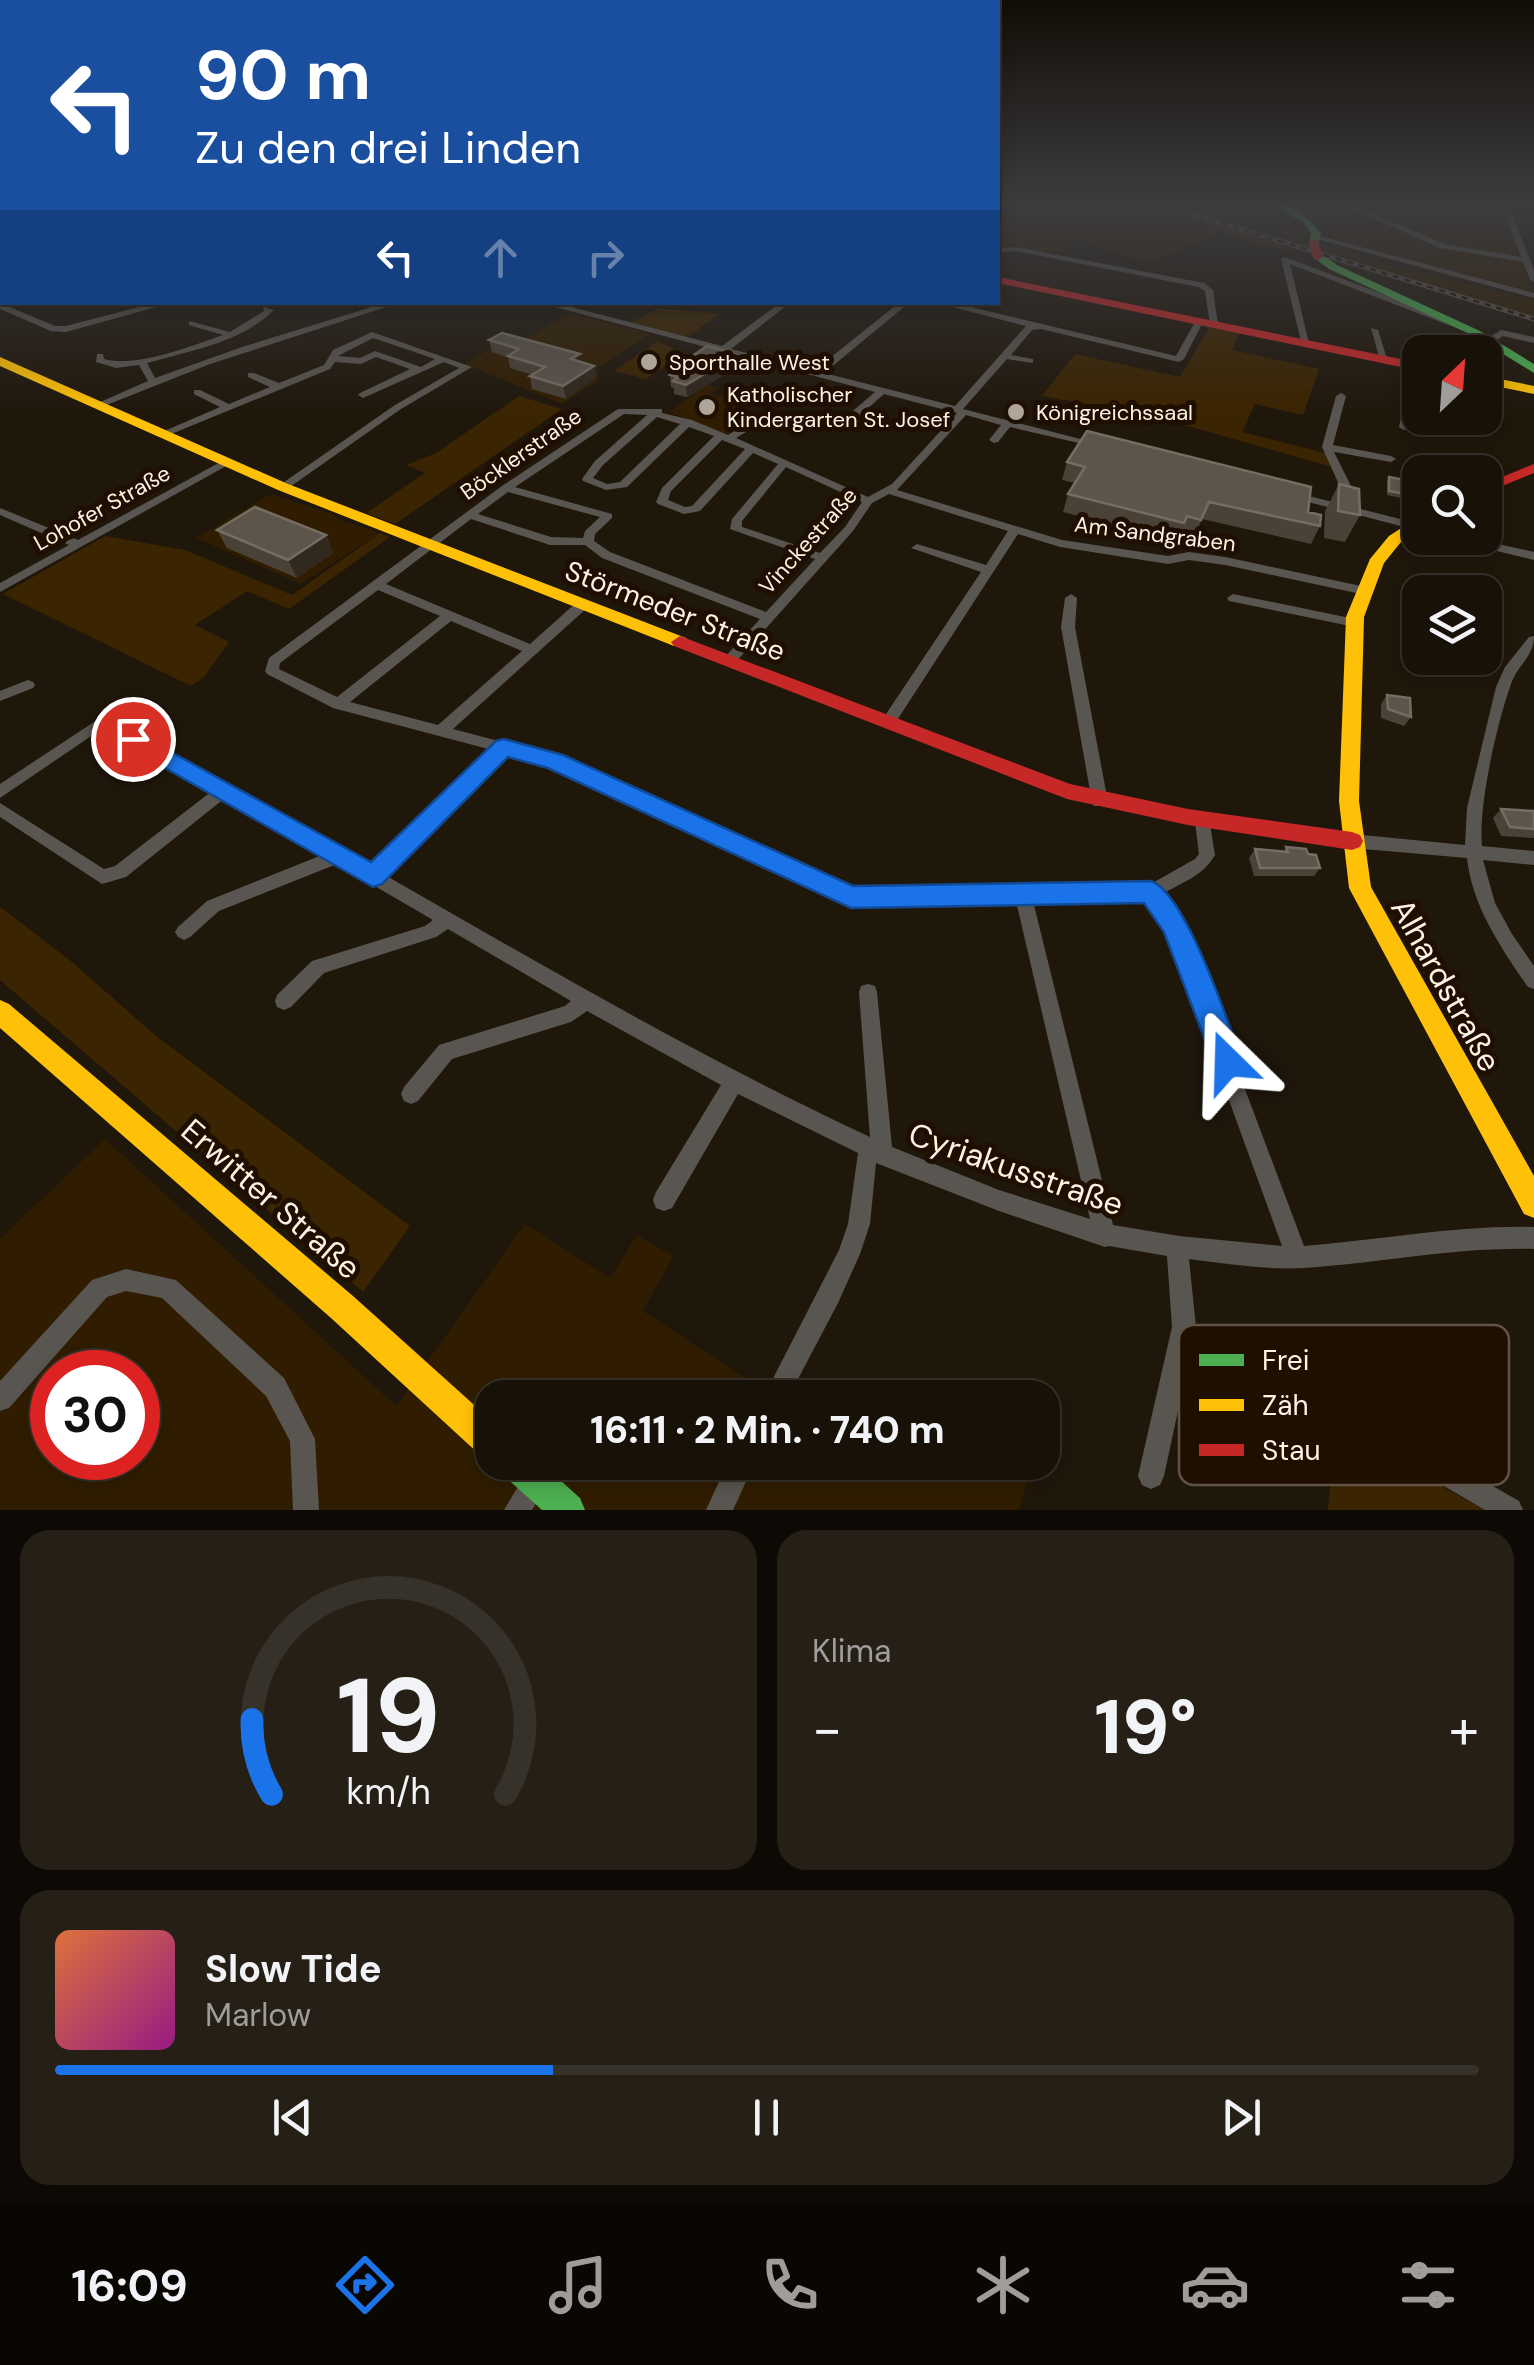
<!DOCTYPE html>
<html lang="de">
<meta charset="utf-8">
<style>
body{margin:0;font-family:"DM Sans",sans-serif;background:#251f16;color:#f1f3f6;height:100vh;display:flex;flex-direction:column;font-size:38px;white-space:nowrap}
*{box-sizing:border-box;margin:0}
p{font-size:32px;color:#9f9d9c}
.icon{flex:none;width:55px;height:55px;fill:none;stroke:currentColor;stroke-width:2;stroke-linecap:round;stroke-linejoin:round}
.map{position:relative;height:1510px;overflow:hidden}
.drawer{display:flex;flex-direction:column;gap:20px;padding:20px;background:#0d0904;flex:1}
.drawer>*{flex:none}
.hud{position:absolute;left:0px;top:0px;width:1000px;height:305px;box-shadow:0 5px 15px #0003,0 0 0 2px #363129;background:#1a4fa0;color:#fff;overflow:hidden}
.needle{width:65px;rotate:25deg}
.controls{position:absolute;left:1402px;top:335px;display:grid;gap:20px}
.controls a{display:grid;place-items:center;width:100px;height:100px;border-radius:20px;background:#181108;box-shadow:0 5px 15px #0003,0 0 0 2px #363129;font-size:50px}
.speed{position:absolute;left:30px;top:1350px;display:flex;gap:20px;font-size:50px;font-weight:700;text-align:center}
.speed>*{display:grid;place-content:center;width:130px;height:130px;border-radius:50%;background:#181108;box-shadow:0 5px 15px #0003,0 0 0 2px #363129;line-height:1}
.speed .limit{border:15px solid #d22;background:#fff;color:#111}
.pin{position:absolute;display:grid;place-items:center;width:85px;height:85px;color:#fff;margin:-42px;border:5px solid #fff;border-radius:50%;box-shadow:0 2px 10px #0007}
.me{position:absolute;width:110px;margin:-55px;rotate:338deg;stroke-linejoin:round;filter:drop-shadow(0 0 8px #0008)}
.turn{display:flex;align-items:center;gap:35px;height:210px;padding:0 30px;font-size:45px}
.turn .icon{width:130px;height:130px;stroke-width:2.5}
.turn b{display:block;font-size:70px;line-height:85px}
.lanes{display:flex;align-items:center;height:95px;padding:0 30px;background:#0003;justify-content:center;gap:50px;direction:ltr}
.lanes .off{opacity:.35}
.big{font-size:75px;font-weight:800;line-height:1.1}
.drawer .tile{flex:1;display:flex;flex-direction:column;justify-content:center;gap:15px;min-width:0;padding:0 35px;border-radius:30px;background:#251f16}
.drawer .dial{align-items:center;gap:0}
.dial svg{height:260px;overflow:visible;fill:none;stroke:#363129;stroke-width:7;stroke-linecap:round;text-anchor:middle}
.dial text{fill:#f1f3f6;stroke:none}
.song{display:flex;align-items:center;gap:30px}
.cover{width:120px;height:120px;border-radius:15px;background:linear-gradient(135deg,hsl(20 70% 55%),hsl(310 70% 35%))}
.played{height:10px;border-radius:5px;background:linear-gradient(90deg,#1a73e8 35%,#363129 35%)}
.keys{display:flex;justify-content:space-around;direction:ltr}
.heat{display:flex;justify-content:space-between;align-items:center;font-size:55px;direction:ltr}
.drawer .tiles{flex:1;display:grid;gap:20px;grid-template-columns:1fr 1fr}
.tile:last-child{grid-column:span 2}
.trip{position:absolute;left:475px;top:1380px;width:585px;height:100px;border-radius:30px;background:#181108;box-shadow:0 5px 15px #0003,0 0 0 2px #363129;font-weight:800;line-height:100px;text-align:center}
.menu{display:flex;height:160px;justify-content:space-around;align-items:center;background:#0a0703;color:#9f9d9c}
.menu .icon{width:70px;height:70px}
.menu .current{color:#1a73e8}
.menu b{font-size:45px;color:#f1f3f6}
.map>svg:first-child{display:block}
.built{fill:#301d01;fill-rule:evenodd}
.green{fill:#3b2401}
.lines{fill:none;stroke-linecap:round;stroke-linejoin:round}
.street{fill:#595550;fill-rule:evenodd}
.fast{fill:#4caf50;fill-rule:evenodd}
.slow{fill:#ffc107;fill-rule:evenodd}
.jam{fill:#c62828;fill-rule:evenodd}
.rail-casing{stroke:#575149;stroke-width:5}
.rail{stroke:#1e0f00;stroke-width:2.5;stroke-dasharray:6;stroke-linecap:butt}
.jam-bridge{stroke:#c62828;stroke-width:10}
.wall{fill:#4a4137}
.shaded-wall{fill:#31281e}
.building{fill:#5d544a;stroke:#766d62;stroke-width:2.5}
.route{fill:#1a73e8;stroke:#114b97;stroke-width:2.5}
.poi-dot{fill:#b0a599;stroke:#1e0f00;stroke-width:4}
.labels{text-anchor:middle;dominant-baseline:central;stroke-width:10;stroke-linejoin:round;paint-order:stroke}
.far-poi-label{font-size:22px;fill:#fef2e5;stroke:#1e0f00;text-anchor:start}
.far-street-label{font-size:22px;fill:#fef2e5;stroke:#1e0f00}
.street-label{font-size:28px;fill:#fef2e5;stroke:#1e0f00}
.near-street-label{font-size:32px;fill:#fef2e5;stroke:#1e0f00}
.key{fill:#1e0f00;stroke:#615345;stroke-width:2.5}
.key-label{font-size:28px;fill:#fef2e5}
</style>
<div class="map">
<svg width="1534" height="1510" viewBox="0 0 1534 1510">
<rect width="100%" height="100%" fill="#20170b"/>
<g class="built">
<polygon points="998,202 1130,202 1220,233 1148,263 1074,238 1062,242 1068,246 1061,252 998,249"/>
<polygon points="1147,202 1166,202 1320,247 1322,243 1347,250 1390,266 1534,300 1534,321"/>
<polygon points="1176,202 1266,202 1303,223 1310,236 1307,241"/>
<polygon points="1278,202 1499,202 1532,293 1374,253 1325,234 1317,224"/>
<polygon points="570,313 650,334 598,368 599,380 562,404 464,364 503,342 514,345"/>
<polygon points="707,385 718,388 711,394 744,403 737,411 757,416 727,434 669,412"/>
<polygon points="271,494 330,513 341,520 379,533 301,584 196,538"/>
<path d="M105,1139L396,1406L525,1224L610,1278L637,1235L673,1256L643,1311L774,1397L492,1398V1462H1004L1029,1477L1019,1510H0V1239ZM52,1372H138V1458H52Z"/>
</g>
<g class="green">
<polygon points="1130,202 1147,202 1307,253 1260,245"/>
<polygon points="659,308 720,314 687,337 631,323"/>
<polygon points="1210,326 1240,332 1232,350 1319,369 1303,415 1255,404 1242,432 1325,453 1332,467 1153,416 1042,396 1075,354 1180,377"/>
<polygon points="658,341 683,353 646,379 614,371"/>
<polygon points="519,396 562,409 395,524 366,513 425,473 406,465 436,453"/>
<polygon points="380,533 390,537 289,609 247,591 195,625 229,642 204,677 191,686 3,594 105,536 185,550 292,595"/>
<polygon points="0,907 72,962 156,1036 410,1226 363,1292 0,980"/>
<polygon points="1336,1428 1485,1510 1328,1510"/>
</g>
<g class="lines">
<g class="street">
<polygon points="1336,202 1346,202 1445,244 1521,257 1500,202 1507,202 1534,270 1534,282 1530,280 1523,262 1440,248"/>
<polygon points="1313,234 1534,293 1534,298 1313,238"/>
<polygon points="1016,247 1204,283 1213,290 1218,325 1214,328 1210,325 1205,291 1198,287 1016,251 998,253 998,249"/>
<polygon points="1285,257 1478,330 1479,332 1472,334 1290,264 1309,343 1302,345 1281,259"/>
<rect x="0" y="281" width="2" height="5"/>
<polygon points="158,302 174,302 66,332 51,331 0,309 0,303 55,326 66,326"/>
<path d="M388,302H402L210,364L99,408L91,406L148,381L139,365L116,368L96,362L97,354H103L104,359C137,368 191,346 223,335L189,325V321L230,332L264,311L263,307L274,310C240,343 191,350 147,363L155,378L242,347Z"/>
<path d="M536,302H552L722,346L781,302H791L731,349L815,370L900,302H910L824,373L955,406L1026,326L933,302H950L1176,356L1196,320H1202L1203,322L1184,359L1179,362L1041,329L1032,330L1011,355L1033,359V363L1007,359L963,409L1100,444V448L1010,427L998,442L994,443L989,440L1001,425L966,415L897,490L1062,540L1168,556L1189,552L1225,557L1361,586L1367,590L1365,593L1361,594L1225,565L1189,560L1168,564L1060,547L1018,534L892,728L887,729L880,724L882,720L981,572L911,548L917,544L986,565L1008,531L889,494L872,503L853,531L734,664L729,666L722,661L724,658L760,619L602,558L585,545H550L471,519L386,584L530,644L577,602H587V608L453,729L560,757L852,890L1149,885L1195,859L1199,854L1195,822L1197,818H1209L1215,855C1204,875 1182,883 1162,894L1184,927L1304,1246C1381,1240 1457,1225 1534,1227V1249C1456,1247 1381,1263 1304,1268C1266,1270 1227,1264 1189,1259L1196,1327L1164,1476L1160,1485L1151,1489L1142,1485L1138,1476L1172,1327L1167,1256L1109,1246L1105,1247L999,1211L876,1163L870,1224L860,1254L838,1303L788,1398H763L839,1250L848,1224L858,1153L738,1094L672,1208L664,1211L656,1208L653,1200L656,1192L721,1085L587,1011L571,1022L452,1059L418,1101L411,1104L404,1101L401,1094L404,1087L439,1045L565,1006L571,1001L448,929L436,937L324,973L291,1007L284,1010L277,1007L275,1001L277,995L312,961L425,926L433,920L337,864L219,911L190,937L184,940L178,937L175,932L178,927L207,901L322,855L225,798L126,877L102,884L0,817V803L104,869L115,866L212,791L103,728L0,798V784L103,716L371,867L492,750L333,708L267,674L265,671L269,658L502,486L618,409H662V413L692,420L728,435L758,416H766V420L736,438L868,497L892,484L957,413L884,394L848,426H840V422L875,392ZM624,414L647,415L595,461L582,479L583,481L606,490L627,487L689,427L714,436L662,488L656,502L658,504L684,514L700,511L753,453L778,464L732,519L730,529L815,559L766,612L610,552L594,541L595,534L612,518V514L515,487ZM657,417L680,424L620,482L607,484L593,478L603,465ZM722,440L745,449L692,506L685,507L668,500L671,491ZM786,467L862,502L845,527L820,553L742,527V521ZM508,492L600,517L585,531L583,538L551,537L478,514ZM378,590L440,616L337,697L279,669L280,663ZM451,621L522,651L438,725L350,702ZM506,754L551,766L851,904L1016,901L1090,1219L999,1190L892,1147L877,992L875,986L868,984L861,986L859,992L870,1137C703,1059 545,967 385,875ZM1146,899L1167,930L1282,1246L1179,1236L1113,1225L1033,901Z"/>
<polygon points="1371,328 1378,330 1388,362 1380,360"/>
<polygon points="1501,330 1534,337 1534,343 1503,336 1494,342 1488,342 1488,338"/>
<path d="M372,332L472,367L401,409L287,489H279L277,487L395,405L459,368L444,362L363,398L358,395L360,393L410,369L376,357L361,364L335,362L330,369L164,437L155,435L220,407L194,394V390H200L229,404L270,387L248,377V373H254L279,383L324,365L333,350ZM373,338L435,359L421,367L375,351L360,358L338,356Z"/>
<polygon points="1416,363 1420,365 1420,369 1409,427 1404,430 1399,427 1411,366"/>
<polygon points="1341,393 1346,396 1333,445 1391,456 1396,459 1391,462 1334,452 1359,502 1353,505 1347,502 1322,447 1336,396"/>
<polygon points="224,460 228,461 228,465 0,592 0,583 69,545 0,515 0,508 78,540"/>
<polygon points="1293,492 1420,524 1420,531 1289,497 1289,493"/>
<polygon points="1453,538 1472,538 1534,552 1534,560 1455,541"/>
<polygon points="1071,594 1077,598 1075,627 1108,802 1106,806 1094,806 1092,802 1061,627 1065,598"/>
<polygon points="1233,594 1355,619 1362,623 1355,627 1229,601 1227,598"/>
<path d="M1534,636C1534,657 1518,664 1511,684C1497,723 1478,806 1482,846L1534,851V865L1483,860L1495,903L1512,934L1534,966V989L1528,987C1501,948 1472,906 1467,858L1352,848L1346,846L1344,841L1346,836L1352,834L1465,845L1467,808L1496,687L1505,667L1529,637Z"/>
<polygon points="28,680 33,682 35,685 33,688 0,701 0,691"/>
<polygon points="126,1269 176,1280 284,1378 315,1439 319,1510 293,1510 290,1441 266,1396 162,1298 126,1291 107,1297 9,1408 0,1411 0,1381 92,1280"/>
<polygon points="1325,1390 1519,1501 1523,1510 1485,1510 1316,1411 1313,1402 1316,1393"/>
<polygon points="728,1462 755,1462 733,1510 706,1510"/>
<polygon points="535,1469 544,1473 548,1482 532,1510 504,1510 526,1473"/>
</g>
<g class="fast">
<path d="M1267,202C1288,202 1308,216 1321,233L1318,246L1309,244L1311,233L1304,223Z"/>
<polygon points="1313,253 1321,253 1337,265 1480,331 1534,364 1534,373 1472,335 1329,269 1313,257"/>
<polygon points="497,1462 540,1462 580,1498 585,1510 542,1510 502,1474"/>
</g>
<g class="slow">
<polygon points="0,357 288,484 686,638 689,642 686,646 674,646 278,490 0,366"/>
<polygon points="1485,376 1534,386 1534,394 1485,384"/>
<polygon points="1420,516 1420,528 1401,542 1384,563 1364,617 1359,801 1371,887 1534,1176 1534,1218 1524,1214 1349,888 1339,801 1346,617 1370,559 1389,536"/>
<polygon points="0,1000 9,1004 353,1296 492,1421 492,1460 480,1455 331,1318 0,1028"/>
</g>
<g class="jam">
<polygon points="998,277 1420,363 1420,371 998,283"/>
<polygon points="1534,464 1534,473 1485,493 1485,484"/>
<polygon points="680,636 1070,784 1188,809 1352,832 1360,835 1363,841 1360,847 1352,850 1188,825 1067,799 674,646 671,642"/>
</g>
<g class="rail-casing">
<polyline id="rail" points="1152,202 1534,319"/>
</g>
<use href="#rail" class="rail"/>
<polyline class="jam-bridge" points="1314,244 1317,255"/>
</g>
<g class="wall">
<polygon points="489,340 594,366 596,378 566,399 532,389 530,376 533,375 510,368 508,357 492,352"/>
<polygon points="727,351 727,364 722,368 722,376 687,397 674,394 674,388 671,387 670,375 674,372 673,369"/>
<polygon points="1067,462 1308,512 1320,526 1311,544 1202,519 1194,538 1180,534 1177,541 1063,512 1068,494 1075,483 1062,480"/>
<polygon points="1389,477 1417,496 1414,501 1387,495 1387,481"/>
<polygon points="1339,484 1360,515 1345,542 1324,538 1325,511"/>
<polygon points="217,530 326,535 333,553 297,578 227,548"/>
<polygon points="1387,695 1411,717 1404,726 1381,718 1381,704"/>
<polygon points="1501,809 1534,811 1534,838 1501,836 1493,818"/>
<polygon points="1286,847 1308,854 1320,868 1314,876 1254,876 1249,858 1255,849 1283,852"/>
</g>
<g class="shaded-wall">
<polygon points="727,351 727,364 722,368 722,376 687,397 686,385"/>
<polygon points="594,366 596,378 566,399 563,386"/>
<polygon points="326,535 333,553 297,578 288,560"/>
</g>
<g class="building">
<polygon points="502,333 580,354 571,359 594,366 563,386 530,376 545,367 508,356 519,349 489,340"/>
<polygon points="707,346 727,351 713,362 721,364 686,385 673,381 678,377 670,375 676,370 673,369"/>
<polygon points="1087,431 1311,487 1308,512 1321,515 1320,526 1209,502 1201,520 1187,516 1184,523 1068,494 1085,467 1067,462"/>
<polygon points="1389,477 1416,482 1417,496 1389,491"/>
<polygon points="1339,484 1359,489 1360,515 1338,511"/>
<polygon points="255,507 326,535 288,560 217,530"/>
<polygon points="1387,695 1410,698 1411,717 1388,709"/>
<polygon points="1501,809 1534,811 1534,829 1510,827"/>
<polygon points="1286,847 1306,849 1308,854 1316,855 1320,868 1260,868 1255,849 1288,852"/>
</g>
<linearGradient id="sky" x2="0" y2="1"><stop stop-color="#120d06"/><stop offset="0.49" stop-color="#3c3c3f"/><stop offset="1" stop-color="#3c3c3f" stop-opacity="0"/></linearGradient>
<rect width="1534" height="414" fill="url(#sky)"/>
<path class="route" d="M133,731L371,862L496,741L504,739L563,755L853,886L1151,881C1186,893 1228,1024 1243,1062L1238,1072L1228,1076L1217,1072L1164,932L1144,903L851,908L548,768L508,757L382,884L373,887L125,745L122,739L125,733Z"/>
<g class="poi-dot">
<circle cx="649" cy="362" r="10"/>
<circle cx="707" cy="407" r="10"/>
<circle cx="1016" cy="412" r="10"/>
</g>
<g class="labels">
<g class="far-poi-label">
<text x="669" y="362">Sporthalle West</text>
<text x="727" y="394">Katholischer<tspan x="727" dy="25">Kindergarten St. Josef</tspan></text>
<text x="1036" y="412">Königreichssaal</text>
</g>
<g class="far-street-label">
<text transform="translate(521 454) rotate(-35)">Böcklerstraße</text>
<text transform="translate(102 508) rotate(-29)">Lohofer Straße</text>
<text transform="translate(1155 534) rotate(7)">Am Sandgraben</text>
<text transform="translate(808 541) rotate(-48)">Vinckestraße</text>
</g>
<g class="street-label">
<text transform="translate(675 611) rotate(21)">Störmeder Straße</text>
</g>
<g class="near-street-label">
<text transform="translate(1446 985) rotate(61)">Alhardstraße</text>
<text transform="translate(1016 1169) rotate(19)">Cyriakusstraße</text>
<text transform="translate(271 1199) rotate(41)">Erwitter Straße</text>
</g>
</g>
<rect x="1179" y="1325" width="330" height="160" rx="15" class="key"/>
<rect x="1199" y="1354" width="45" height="12" fill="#4caf50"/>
<rect x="1199" y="1399" width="45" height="12" fill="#ffc107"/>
<rect x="1199" y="1444" width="45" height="12" fill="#c62828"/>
<g class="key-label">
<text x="1262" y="1370">Frei</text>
<text x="1262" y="1415">Zäh</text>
<text x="1262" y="1460">Stau</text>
</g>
</svg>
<div class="controls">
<a><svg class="needle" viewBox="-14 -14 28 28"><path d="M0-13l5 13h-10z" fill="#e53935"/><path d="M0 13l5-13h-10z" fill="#9f9d9c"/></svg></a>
<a><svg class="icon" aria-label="search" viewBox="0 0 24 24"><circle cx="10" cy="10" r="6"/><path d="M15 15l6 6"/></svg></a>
<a><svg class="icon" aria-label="layers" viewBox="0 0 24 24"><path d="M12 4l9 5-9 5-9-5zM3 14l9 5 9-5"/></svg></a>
</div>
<div class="speed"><div class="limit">30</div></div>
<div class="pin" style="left:133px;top:739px;background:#d93025"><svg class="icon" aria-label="arrive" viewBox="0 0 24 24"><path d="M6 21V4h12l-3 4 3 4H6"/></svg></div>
<svg class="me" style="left:1228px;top:1062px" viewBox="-20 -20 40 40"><path d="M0-17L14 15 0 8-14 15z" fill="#1a73e8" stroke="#fff" stroke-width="4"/></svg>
<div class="trip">16:11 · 2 Min. · 740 m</div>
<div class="hud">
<div class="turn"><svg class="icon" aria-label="left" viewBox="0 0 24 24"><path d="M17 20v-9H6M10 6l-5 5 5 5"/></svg><div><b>90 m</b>Zu den drei Linden</div></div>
<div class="lanes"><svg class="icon" aria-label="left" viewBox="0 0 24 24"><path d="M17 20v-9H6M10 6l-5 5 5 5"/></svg><svg class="icon off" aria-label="ahead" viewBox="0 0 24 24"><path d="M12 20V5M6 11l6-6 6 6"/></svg><svg class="icon off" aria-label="right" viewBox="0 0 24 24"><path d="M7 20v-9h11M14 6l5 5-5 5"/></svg></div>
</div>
</div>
<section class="drawer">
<div class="tiles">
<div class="tile dial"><svg viewBox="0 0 100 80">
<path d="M14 69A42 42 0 1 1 86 69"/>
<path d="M14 69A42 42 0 0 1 8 46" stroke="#1a73e8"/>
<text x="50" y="56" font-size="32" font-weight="700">19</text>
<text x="50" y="72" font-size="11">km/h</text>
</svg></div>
<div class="tile"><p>Klima</p>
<div class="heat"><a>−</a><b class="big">19°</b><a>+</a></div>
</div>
<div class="tile">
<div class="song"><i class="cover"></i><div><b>Slow Tide</b><p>Marlow</p></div></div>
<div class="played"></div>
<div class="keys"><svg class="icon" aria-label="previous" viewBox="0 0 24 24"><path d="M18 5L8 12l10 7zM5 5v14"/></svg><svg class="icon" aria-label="pause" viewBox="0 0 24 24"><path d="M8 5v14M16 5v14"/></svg><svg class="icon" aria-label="next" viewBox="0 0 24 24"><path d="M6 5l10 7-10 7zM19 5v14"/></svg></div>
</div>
</div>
</section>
<nav class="menu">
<b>16:09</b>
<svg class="icon current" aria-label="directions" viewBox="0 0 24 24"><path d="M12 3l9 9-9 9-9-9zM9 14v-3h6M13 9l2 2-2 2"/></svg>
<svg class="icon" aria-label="music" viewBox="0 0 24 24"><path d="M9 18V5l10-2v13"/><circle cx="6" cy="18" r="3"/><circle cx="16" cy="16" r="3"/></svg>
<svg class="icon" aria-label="phone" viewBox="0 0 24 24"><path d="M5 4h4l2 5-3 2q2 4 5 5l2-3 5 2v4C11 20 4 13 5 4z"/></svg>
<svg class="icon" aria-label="climate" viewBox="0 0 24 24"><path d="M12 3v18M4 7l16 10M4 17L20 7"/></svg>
<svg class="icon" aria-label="car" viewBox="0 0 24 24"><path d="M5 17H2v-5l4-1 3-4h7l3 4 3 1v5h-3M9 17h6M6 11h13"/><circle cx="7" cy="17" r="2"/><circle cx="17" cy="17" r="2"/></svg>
<svg class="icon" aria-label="filters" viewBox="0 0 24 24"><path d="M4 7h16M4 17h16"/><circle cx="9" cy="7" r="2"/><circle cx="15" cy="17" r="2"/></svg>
</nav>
